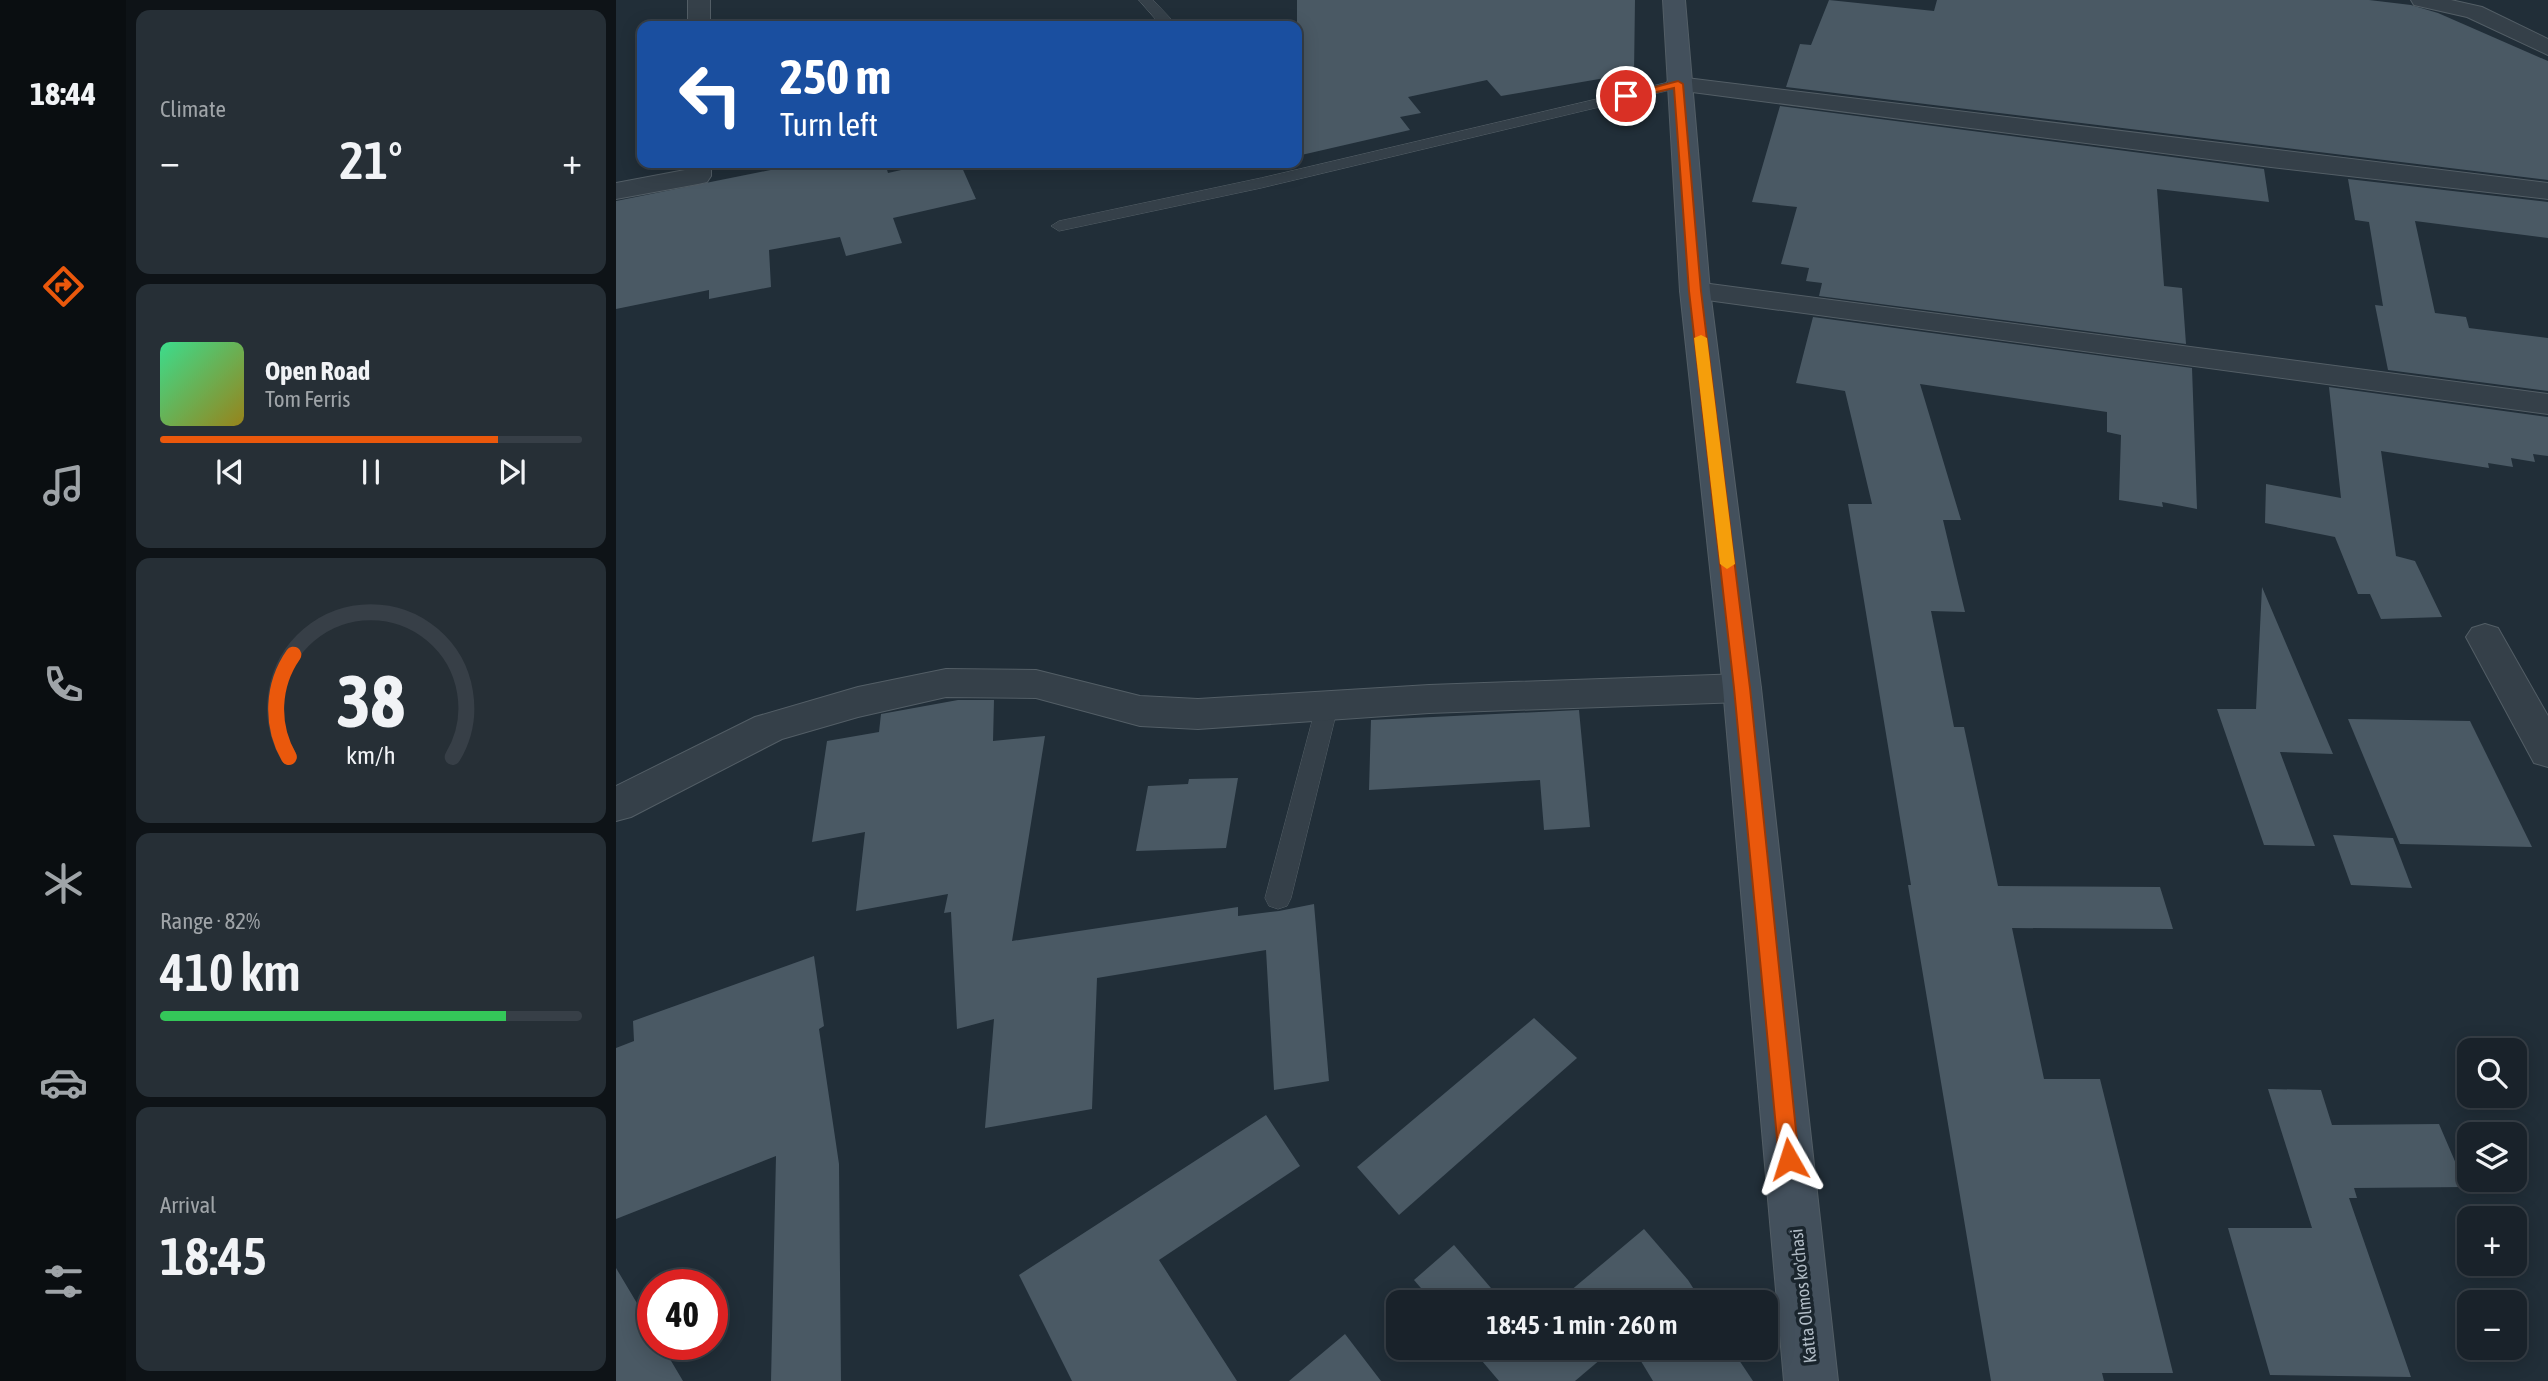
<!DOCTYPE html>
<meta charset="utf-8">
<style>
body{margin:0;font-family:"Asap Condensed",sans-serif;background:#262f36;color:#f1f3f6;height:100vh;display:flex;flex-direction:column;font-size:26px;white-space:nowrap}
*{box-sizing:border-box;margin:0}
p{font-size:23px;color:#9fa4a8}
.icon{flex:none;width:38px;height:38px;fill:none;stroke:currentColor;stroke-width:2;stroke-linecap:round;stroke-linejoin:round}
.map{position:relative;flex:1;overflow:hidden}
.panel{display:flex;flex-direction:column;gap:10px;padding:10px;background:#0e1317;width:490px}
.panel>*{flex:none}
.guide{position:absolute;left:21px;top:21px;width:665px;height:147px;border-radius:14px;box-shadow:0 4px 18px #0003,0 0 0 2px #373f47;background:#1a4fa0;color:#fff;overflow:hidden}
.buttons{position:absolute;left:1841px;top:1038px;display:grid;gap:14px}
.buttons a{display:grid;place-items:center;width:70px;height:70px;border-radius:14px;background:#19222a;box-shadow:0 4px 18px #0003,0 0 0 2px #373f47;font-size:35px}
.speed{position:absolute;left:21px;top:1269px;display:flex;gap:14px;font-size:35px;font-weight:700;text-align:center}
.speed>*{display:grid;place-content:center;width:91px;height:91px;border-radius:50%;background:#19222a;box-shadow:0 4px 18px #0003,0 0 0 2px #373f47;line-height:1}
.speed .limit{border:10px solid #d22;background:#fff;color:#111}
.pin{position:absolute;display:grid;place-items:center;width:60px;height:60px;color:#fff;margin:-30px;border:4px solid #fff;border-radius:50%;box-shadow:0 2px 7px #0007}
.me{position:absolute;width:77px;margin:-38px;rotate:354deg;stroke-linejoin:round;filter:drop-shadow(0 0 5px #0008)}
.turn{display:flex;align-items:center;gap:24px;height:147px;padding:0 28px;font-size:32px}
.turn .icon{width:91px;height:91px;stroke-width:2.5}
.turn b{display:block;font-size:49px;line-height:60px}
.big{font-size:52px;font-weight:600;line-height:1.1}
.panel .card{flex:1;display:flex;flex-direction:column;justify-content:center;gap:10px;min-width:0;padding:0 24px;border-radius:14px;background:#262f36}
.panel .dial{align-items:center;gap:0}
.dial svg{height:182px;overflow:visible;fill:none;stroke:#373f47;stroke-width:7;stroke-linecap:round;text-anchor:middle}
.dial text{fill:#f1f3f6;stroke:none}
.song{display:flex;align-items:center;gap:21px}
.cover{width:84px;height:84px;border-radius:10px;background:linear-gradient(135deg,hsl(150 70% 55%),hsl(50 70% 35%))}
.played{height:7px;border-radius:4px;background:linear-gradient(90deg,#ea580c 80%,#373f47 80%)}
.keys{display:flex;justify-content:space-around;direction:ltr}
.heat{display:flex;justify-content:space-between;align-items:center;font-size:38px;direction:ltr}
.charge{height:10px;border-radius:5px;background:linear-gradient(90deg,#34c759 82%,#373f47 0)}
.trip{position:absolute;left:770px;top:1290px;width:392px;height:70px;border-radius:14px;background:#19222a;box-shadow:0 4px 18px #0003,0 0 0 2px #373f47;font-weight:600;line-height:70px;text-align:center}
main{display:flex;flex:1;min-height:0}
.menu{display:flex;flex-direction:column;width:126px;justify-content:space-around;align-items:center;background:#0a0e11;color:#9fa4a8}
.menu .icon{width:49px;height:49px}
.menu .selected{color:#ea580c}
.menu b{font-size:32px;color:#f1f3f6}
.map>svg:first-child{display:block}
.building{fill:#4a5964}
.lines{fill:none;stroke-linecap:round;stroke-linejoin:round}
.lane-casing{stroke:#535e66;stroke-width:1}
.street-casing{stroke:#535e66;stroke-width:2}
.secondary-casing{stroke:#535e66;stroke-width:2}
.lane{fill:#354049;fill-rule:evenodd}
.street{fill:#354049;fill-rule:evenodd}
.secondary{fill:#43505c;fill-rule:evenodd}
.route{fill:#ea580c;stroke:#983908;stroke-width:2}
.slow{fill:#f59e0b}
.labels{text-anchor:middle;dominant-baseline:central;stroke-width:7;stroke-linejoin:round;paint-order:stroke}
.street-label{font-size:18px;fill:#b0bbc5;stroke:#1a252d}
</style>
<main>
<nav class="menu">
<b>18:44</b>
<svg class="icon selected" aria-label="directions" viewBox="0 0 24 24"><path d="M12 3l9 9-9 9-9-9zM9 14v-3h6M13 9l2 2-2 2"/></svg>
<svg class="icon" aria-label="music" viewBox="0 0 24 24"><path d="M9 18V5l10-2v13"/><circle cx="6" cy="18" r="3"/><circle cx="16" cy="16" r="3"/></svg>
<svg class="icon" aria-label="phone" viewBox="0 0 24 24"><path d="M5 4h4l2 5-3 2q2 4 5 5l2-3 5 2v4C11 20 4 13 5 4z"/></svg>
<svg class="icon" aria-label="climate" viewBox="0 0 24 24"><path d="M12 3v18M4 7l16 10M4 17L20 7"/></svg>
<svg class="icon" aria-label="car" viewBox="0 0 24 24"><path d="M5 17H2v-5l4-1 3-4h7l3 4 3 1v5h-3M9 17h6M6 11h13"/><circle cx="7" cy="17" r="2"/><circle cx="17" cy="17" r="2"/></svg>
<svg class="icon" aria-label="filters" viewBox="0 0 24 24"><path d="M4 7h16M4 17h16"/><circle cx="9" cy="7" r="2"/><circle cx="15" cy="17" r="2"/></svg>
</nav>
<section class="panel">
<div class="card"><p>Climate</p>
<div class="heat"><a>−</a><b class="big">21°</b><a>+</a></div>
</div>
<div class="card">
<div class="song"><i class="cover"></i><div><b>Open Road</b><p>Tom Ferris</p></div></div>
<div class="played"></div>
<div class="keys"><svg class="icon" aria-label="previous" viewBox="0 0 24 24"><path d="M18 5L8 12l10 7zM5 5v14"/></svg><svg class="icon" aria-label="pause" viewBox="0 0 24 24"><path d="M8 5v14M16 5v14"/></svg><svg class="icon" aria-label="next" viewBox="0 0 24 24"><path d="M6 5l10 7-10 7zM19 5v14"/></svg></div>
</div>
<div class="card dial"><svg viewBox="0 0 100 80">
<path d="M14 69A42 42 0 1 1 86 69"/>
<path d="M14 69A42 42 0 0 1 16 24" stroke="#ea580c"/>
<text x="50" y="56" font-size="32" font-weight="700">38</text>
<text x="50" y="72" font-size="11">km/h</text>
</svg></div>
<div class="card"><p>Range · 82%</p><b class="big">410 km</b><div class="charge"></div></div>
<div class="card"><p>Arrival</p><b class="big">18:45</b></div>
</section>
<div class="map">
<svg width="1932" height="1381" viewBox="0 0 1932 1381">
<rect width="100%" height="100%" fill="#212e38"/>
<g class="building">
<polygon points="681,0 1019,0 1018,73 885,96 871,80 792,97 805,113 784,117 794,130 681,156"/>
<polygon points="1213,0 1318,11 1321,0 1753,0 1795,5 1822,13 1932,61 1932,180 1170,87 1184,44 1195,45"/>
<polygon points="1164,106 1648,169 1653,202 1541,189 1548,286 1566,288 1570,344 1203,296 1206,283 1190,281 1193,268 1165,264 1181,207 1136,202"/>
<polygon points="189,163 269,163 272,173 316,163 344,163 360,199 277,218 286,243 230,256 224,237 153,250 155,287 93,299 93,290 0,309 0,201"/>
<polygon points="1732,179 1932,202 1932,238 1799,221 1819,313 1850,317 1853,328 1932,338 1932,391 1772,370 1759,305 1767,306 1753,222 1739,220"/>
<polygon points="1197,317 1576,368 1581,509 1546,502 1547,507 1503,500 1505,435 1491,432 1491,412 1304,384 1345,520 1327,520 1349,612 1315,611 1338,727 1348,727 1382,886 1544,887 1557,929 1396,928 1428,1079 1484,1079 1557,1373 1486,1373 1488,1381 1375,1381 1292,885 1295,885 1232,504 1256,504 1229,391 1180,383"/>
<polygon points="1713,387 1932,417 1932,456 1917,454 1919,462 1895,458 1897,467 1872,463 1873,468 1765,451 1780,556 1799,561 1826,617 1765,619 1754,594 1742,594 1719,537 1649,523 1650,484 1725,498"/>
<polygon points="1646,587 1717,754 1664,752 1699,846 1648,845 1601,709 1640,709"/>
<polygon points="342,700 378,700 377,741 429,736 396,941 622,907 622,916 663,911 698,904 713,1081 658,1090 650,950 481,978 476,1109 369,1128 378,1019 341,1029 335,912 328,913 332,894 240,911 249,832 196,842 211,741 263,732 265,714"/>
<polygon points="963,710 974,827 928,830 924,780 753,790 755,720"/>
<polygon points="1732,719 1854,721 1916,847 1784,844"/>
<polygon points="622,778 610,848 520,851 532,786 572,784 573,779"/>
<polygon points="1717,835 1777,838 1796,888 1735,885"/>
<polygon points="198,956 208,1026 203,1029 223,1164 225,1381 155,1381 160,1156 0,1219 0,1048 18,1041 17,1021"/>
<polygon points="918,1018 961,1058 783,1215 741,1167"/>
<polygon points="1652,1089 1705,1090 1716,1125 1823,1124 1850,1187 1738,1188 1741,1198 1733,1198 1795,1377 1654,1375 1612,1228 1696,1228"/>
<polygon points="650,1115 684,1166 543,1260 621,1381 456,1381 403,1275"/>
<polygon points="1028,1229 1072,1280 1086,1302 941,1302"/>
<polygon points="838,1245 887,1302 817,1302 798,1280"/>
<polygon points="0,1268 37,1330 37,1344 45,1344 67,1381 0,1381"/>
<polygon points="729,1334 765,1381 673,1381"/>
<polygon points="855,1348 998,1348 959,1381 883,1381"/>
<polygon points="1017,1348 1115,1348 1137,1381 1037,1381"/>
</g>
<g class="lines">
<g class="lane-casing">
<g id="lane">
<polygon points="523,0 537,0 555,19 555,25 545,25"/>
<polygon points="1062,80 1067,81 1067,87 645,188 443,231 435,226 443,221 645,178"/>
<polygon points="711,697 719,700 722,706 675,898 671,906 662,909 653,906 649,898 700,706 703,700"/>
</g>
</g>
<g class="street-casing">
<g id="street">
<rect x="72" y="0" width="22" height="26"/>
<polygon points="1795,0 1835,0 1866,7 1932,39 1932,55 1851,17 1798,5"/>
<polygon points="1062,77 1932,183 1932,199 1655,167 1053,89 1050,84 1053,79"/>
<polygon points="69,163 95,163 95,176 91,182 82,184 0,199 0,183 69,170"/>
<polygon points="1079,282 1932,394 1932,414 1069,297 1064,291 1069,285"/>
<polygon points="1869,624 1882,628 1932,716 1932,767 1918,763 1850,637 1856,628"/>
<polygon points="330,669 420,670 524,696 582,699 813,685 1126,674 1140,678 1145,688 1140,698 1126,702 813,713 582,729 524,726 420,698 330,697 242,717 166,739 15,817 0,821 0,786 139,717 242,687"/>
</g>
</g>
<g class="secondary-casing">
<polygon id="secondary" points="1047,0 1069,0 1094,291 1145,688 1222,1381 1168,1381 1107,688 1064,291"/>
</g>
<use href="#lane" class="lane"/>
<use href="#street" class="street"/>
<use href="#secondary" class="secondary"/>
</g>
<polygon class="route" points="1062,81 1067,84 1085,291 1134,688 1183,1159 1180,1166 1173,1169 1166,1166 1163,1159 1118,688 1073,291 1058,88 1010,99 1005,96"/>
<polygon class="slow" points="1085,335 1091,338 1119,564 1111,569 1104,564 1078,338"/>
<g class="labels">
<g class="street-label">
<text transform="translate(1187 1296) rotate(-96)">Katta Olmos ko'chasi</text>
</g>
</g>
</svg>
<div class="buttons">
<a><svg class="icon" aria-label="search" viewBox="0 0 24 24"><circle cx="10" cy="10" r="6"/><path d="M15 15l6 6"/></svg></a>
<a><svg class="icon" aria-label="layers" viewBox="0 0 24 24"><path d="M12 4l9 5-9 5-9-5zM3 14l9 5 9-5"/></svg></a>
<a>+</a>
<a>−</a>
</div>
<div class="speed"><div class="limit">40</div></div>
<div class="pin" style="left:1010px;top:96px;background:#d93025"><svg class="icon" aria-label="arrive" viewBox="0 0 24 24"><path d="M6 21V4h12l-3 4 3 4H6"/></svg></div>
<svg class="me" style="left:1173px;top:1159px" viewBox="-20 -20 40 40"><path d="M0-17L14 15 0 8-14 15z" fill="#ea580c" stroke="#fff" stroke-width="4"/></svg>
<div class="trip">18:45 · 1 min · 260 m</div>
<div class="guide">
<div class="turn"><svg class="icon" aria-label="left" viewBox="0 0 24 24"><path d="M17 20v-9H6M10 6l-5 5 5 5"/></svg><div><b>250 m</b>Turn left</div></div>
</div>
</div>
</main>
